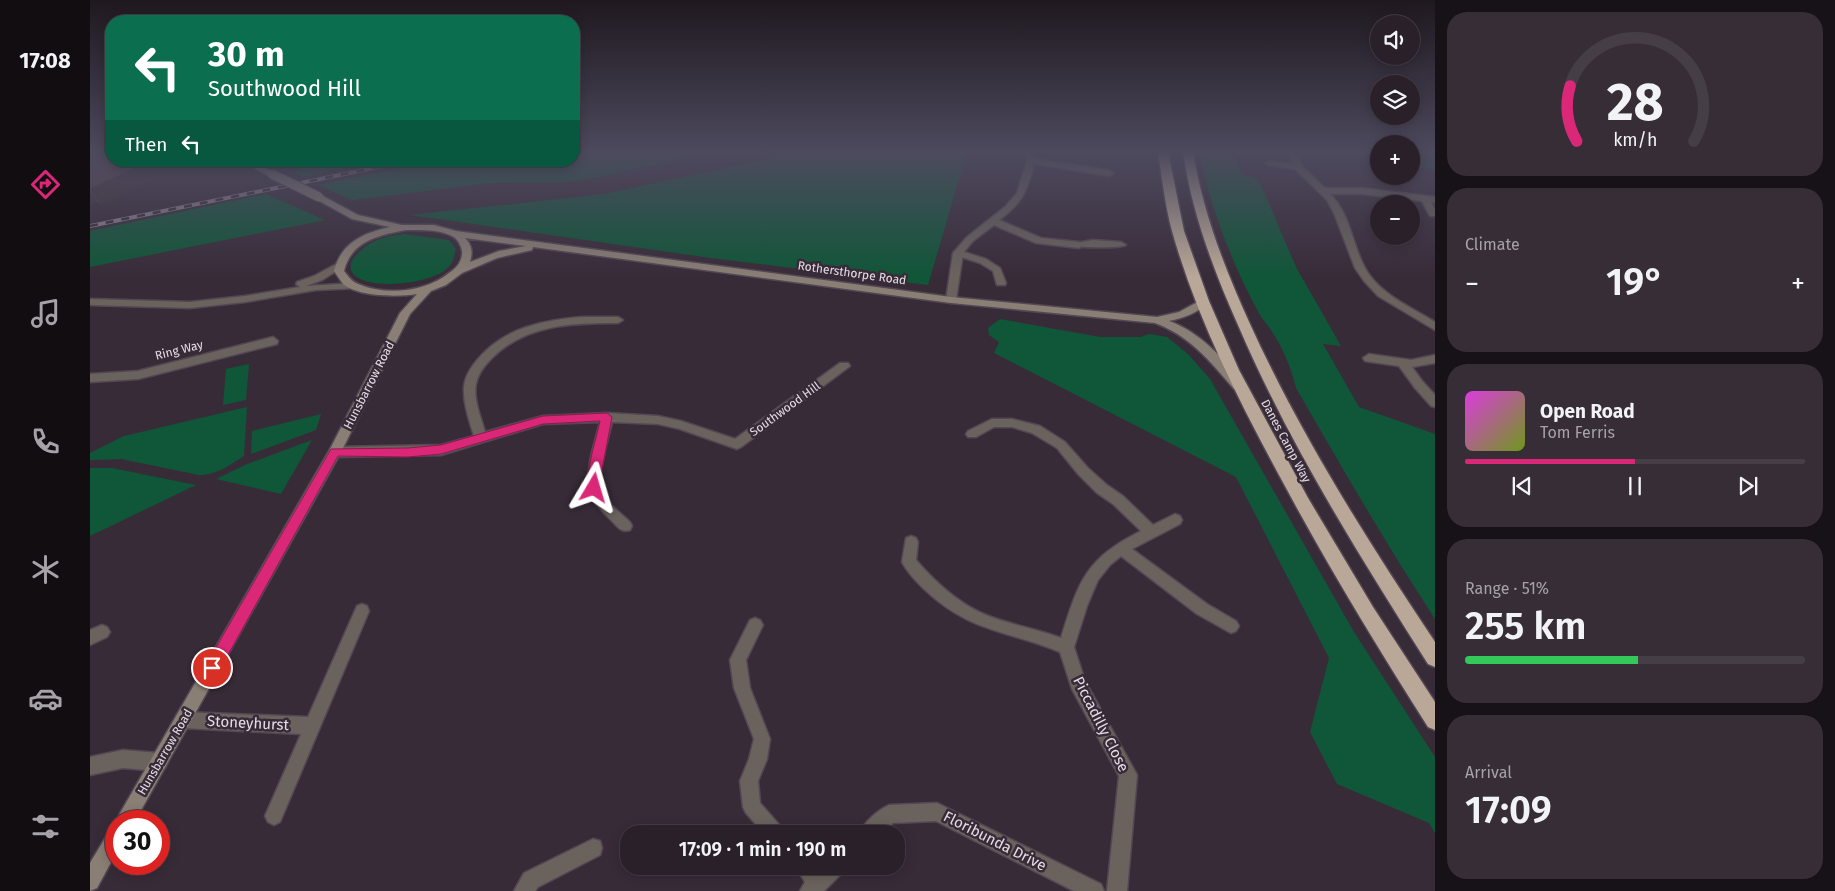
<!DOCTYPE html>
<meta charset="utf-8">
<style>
body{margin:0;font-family:"Fira Sans",sans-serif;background:#362d36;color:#f1f3f6;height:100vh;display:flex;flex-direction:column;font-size:19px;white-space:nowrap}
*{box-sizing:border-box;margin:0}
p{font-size:16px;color:#a5a3a8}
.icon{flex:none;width:28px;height:28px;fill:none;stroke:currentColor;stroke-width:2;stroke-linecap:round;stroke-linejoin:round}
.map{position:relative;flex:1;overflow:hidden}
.drawer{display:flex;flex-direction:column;gap:12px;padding:12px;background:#171217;width:400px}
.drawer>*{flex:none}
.hud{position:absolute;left:15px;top:15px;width:475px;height:152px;border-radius:20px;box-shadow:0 2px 12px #0003,0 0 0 1px #463e47;background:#0b6e4f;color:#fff;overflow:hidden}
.tools{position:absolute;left:1280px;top:15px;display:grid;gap:10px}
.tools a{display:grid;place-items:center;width:50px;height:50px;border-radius:50%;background:#2a202a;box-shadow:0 2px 12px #0003,0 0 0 1px #463e47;font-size:25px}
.speed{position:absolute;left:15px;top:810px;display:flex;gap:10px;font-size:25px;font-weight:700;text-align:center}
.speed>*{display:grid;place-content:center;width:65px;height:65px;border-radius:50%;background:#2a202a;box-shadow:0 2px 12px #0003,0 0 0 1px #463e47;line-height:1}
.speed .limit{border:8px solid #d22;background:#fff;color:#111}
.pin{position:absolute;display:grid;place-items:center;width:42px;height:42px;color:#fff;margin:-21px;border:2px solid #fff;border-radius:50%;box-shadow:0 1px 5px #0007}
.me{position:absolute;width:55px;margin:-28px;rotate:7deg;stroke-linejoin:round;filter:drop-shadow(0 0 4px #0008)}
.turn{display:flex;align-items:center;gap:18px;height:105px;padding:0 20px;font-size:22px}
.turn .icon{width:65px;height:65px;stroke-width:2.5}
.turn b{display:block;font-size:35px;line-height:42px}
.then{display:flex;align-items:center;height:48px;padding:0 20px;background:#0003;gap:10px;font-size:19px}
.big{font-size:38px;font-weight:600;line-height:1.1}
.drawer .widget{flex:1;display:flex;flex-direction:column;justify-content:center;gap:8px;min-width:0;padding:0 18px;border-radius:20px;background:#362d36}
.drawer .dial{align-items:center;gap:0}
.dial svg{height:130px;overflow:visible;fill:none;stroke:#463e47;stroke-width:7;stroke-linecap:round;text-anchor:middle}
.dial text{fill:#f1f3f6;stroke:none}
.song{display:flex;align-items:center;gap:15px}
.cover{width:60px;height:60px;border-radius:8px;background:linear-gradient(135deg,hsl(300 70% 55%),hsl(80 70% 35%))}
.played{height:5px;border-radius:2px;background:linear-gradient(90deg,#db2777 50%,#463e47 50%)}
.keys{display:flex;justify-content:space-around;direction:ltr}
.heat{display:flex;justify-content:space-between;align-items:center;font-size:28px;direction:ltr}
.charge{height:8px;border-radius:4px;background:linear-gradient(90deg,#34c759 51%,#463e47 0)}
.trip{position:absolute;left:530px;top:825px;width:285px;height:50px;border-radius:20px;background:#2a202a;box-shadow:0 2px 12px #0003,0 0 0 1px #463e47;font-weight:600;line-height:50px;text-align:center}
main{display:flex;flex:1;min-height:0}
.tabs{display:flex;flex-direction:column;width:90px;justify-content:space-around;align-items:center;background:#110d11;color:#a5a3a8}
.tabs .icon{width:35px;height:35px}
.tabs .active{color:#db2777}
.tabs b{font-size:22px;color:#f1f3f6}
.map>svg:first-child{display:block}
.green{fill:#105638}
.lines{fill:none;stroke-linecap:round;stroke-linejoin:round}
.lane-casing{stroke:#544754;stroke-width:3}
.street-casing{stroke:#544754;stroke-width:3}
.secondary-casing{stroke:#544754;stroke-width:3}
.highway-casing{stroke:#544754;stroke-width:3}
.lane{fill:#6a635d;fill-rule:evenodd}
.street{fill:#6a635d;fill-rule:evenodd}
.secondary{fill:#8a7f75;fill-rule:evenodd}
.highway{fill:#b9a898;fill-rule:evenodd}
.rail-casing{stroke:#918691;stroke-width:4}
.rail{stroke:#382b38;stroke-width:2.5;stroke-dasharray:8;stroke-linecap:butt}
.secondary-bridge-casing{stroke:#544754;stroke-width:11;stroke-linecap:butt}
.secondary-bridge{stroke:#8a7f75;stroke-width:9}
.wall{fill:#4d3b41}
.shaded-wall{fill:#3f3035}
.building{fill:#5a454c;stroke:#3f3035}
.route{fill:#db2777;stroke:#8e194d}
.labels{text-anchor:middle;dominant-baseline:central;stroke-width:5;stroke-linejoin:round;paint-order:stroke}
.street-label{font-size:12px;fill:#e5dce5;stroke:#382b38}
.near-street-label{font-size:15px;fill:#e5dce5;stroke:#382b38}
</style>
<main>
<nav class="tabs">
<b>17:08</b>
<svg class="icon active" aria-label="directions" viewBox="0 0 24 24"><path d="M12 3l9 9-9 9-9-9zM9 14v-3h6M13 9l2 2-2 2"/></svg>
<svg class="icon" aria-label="music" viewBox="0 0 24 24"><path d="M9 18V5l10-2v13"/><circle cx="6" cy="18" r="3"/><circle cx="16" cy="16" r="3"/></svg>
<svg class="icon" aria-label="phone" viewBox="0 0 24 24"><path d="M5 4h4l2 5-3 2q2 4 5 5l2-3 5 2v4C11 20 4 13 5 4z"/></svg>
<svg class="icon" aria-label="climate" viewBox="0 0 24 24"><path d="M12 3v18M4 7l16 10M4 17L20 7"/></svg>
<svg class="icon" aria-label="car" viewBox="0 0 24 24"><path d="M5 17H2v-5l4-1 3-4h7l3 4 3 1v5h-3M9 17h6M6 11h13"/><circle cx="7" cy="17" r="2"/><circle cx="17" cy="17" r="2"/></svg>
<svg class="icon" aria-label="filters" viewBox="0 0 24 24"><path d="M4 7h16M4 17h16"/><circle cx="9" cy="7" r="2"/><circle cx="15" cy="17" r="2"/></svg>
</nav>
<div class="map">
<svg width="1345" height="891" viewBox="0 0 1345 891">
<rect width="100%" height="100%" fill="#382b38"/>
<g class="green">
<polygon points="484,152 620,152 516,176 474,182 399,183 262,200 228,185 343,161 484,161"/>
<polygon points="710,152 877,152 838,285 621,258 320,215 514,194"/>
<path d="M1110,152H1141L1152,174L1168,179L1171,185L1206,267L1251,346L1233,344L1269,407L1345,434V619C1296,544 1251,466 1206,388C1202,371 1194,350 1184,335C1180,327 1173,321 1169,313C1144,268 1118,203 1110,152Z"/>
<polygon points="1321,152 1345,152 1345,170 1321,166"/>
<polygon points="229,161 289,161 213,177 202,171"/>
<polygon points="176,194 235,220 0,267 0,231"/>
<path d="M314,234L359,240L366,249C364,254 364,261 361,264C349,285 269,293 261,270C260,267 261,264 261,262C273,243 292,236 314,234Z"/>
<polygon points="910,319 1010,337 1050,337 1060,334 1077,337 1098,354 1120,379 1264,632 1345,757 1345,833 1339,823 1247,784 1220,732 1239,658 1146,477 904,353 909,342 899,335 898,328"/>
<polygon points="159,364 156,400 133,405 136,369"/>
<path d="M157,407L154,456C139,465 128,475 109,475L31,459L0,460V453L34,436Z"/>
<polygon points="231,414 226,430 161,454 162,431"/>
<polygon points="222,440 191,494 126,479 157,464"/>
<polygon points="0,468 22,468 106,485 0,536"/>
</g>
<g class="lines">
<g class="lane-casing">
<g id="lane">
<path d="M1003,240L1031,242L1036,245C1032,248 988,248 984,245L986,243Z"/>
<polygon points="868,250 896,259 910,268 916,283 915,285 907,285 903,271 890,263 865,255 865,251"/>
<polygon points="1329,381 1333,382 1345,395 1345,407 1341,406 1325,388 1323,385"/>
</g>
</g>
<g class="street-casing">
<g id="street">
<path d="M935,152H943L945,159L1019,170L1023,173L1019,176L944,164C936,193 934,201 909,220L951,238L989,242L994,245L989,248L946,243L904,225L883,241L873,253L866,300L861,303L857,302L856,300L863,253L877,237L915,207L927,193L937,161Z"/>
<path d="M1200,152H1208L1212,166L1235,188H1272L1345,197V203L1341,202L1345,209V216H1340L1332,201L1272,194H1240C1260,213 1262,244 1275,268C1289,294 1321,307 1345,322V330L1288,296L1274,281L1265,268L1244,213L1237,200L1205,169L1178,165L1174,163L1178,161L1203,164Z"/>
<polygon points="250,262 255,265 253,267 232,280 216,286 266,283 271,286 270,288 226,290 155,302 100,308 0,305 0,299 100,302 155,296 210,287 206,284 207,282 224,276"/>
<path d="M492,317H528L533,320L528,323C483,323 436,324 402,358C395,365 388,373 386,384C383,400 391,417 395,432L453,416L517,413L568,416L591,421L645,439L750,363H758L760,366L651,447L647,449L590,429L568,424L522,422C518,441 504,479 515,497C521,507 532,514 540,522L542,526L540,530C531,533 527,526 521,520C486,488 500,463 510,422L453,424L351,455L245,457L241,455L239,452L241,449L245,447L351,445L384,436C379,420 373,403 374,387C375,376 381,367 388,359C414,328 453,320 492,317Z"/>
<polygon points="183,337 188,341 187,344 48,379 0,382 0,374 48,371"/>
<polygon points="1279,354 1321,360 1345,355 1345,363 1322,367 1335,385 1329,389 1325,388 1309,366 1275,361 1273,358"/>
<path d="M902,419H922L950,426L975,442L998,468L1017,485L1033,496L1063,525L1085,514L1090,516L1092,520L1090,524L1042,549L1117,604L1146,621L1149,626L1146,631L1141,633L1107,614L1031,556L1020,565L1008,580L997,606L984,647L995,681L1047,775L1037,891H1017L1029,776L982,689L970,652C916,630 879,632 834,589C826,581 817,572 812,562L816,538L821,536L826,538L828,542L826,560C846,583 869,604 896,615C921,625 947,629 971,638C989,581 995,559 1051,531L1023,504L1007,493L988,474L967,448L942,433L922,427H904L886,437H878L876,434L878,431Z"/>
<polygon points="272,604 277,606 279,611 190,822 184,825 178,822 175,816 211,734 93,728 87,726 85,720 87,714 93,712 218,717 267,606"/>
<polygon points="665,618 670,620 673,625 656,660 660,688 680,739 677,759 668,781 670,803 692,828 695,834 674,834 656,813 653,807 650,781 659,759 664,739 644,688 640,660 660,620"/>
<polygon points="12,625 17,627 20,632 17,637 0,645 0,630"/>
<polygon points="33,750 69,753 75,756 78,762 75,768 69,771 33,768 0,775 0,757"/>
<path d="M847,803L1011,884L1014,891H984L846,821L803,823L791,834H769C774,822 788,810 799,805Z"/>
<polygon points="503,839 510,841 512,848 510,855 448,887 445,891 424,891 434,873"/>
<polygon points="705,866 727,866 729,869 731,866 754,866 752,873 734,891 710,891 715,882"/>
</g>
</g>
<g class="secondary-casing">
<g id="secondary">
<polygon points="151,161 162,161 186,174 179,176"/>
<path d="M229,194L268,215L312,225H344L366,231L861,297L1067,317L1089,312L1113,299L1118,302C1108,313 1094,318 1079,321C1108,331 1138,361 1154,386L1148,390L1144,389C1120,361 1100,336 1065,323L861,303L443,247L442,250L407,258L372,273L356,285L341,291L320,314L251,452L45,821L26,822L29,815L239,451L310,313L327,294C308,297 269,297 253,284C250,280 247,275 244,271C251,243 273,233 300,227L262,219L226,199L225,197ZM316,230C331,230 348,229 362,236C367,238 371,245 372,251C373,260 367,268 359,273C336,292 296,296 268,284C261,281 258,276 254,271C261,241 289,235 316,230ZM375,238L436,246L409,251L380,262C383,252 382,245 375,238Z"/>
<polygon points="26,827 26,853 7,888 0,891 0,863 20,830"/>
</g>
</g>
<g class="highway-casing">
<g id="highway">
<path d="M1068,152H1078L1094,231L1119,301L1149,370L1218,498L1283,607L1345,702V730L1338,727C1288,648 1239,568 1195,486C1151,405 1107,320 1082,231C1075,205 1072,178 1068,152Z"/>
<path d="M1093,152H1103C1113,213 1135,269 1160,324C1211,436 1277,540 1345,642V667L1338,664C1269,555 1199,444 1148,325C1123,269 1102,213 1093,152Z"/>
</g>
</g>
<use href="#lane" class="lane"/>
<use href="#street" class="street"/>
<use href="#secondary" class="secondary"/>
<use href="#highway" class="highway"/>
<g class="rail-casing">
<polyline id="rail" points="0,226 318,161"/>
</g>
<use href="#rail" class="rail"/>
<g class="secondary-bridge-casing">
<polyline id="secondary-bridge" points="182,174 229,197"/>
</g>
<use href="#secondary-bridge" class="secondary-bridge"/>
</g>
<polygon class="wall" points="0,152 85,169 11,204 6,201 0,204"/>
<g class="shaded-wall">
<polygon points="61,161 81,161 85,169 11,204 0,189"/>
<polygon points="0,192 6,201 0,204"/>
</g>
<polygon class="building" points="0,152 21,152 21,161 61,161 0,189"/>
<linearGradient id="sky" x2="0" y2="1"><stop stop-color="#1f181f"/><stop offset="0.55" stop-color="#4d4a5e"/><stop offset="1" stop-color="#4d4a5e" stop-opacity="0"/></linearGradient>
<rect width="1345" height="277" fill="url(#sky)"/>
<path class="route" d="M517,413L522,417L508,491H500C493,478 507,437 510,421L453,424L351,454L318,457L248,456L128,673L122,675L117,673L115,668L117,663L241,449L318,448L351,445L453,416Z"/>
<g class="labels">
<g class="street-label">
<text transform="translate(762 273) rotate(8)">Rothersthorpe Road</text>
<text transform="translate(89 350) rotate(-14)">Ring Way</text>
<text transform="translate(279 385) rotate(-63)">Hunsbarrow Road</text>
<text transform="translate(695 409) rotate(-36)">Southwood Hill</text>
<text transform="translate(1196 441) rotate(62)">Danes Camp Way</text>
<text transform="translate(75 752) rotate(-60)">Hunsbarrow Road</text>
</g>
<g class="near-street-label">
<text transform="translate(158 723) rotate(3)">Stoneyhurst</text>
<text transform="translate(1011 724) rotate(63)">Piccadilly Close</text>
<text transform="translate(905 841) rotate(27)">Floribunda Drive</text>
</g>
</g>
</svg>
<div class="tools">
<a><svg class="icon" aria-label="sound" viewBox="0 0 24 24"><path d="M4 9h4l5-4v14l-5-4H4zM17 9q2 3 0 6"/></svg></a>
<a><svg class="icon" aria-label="layers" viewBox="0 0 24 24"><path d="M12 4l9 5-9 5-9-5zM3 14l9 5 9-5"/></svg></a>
<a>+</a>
<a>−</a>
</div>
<div class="speed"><div class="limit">30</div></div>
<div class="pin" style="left:122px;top:668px;background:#d93025"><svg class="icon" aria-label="arrive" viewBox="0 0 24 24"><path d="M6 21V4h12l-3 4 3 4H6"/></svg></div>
<svg class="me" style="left:504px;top:488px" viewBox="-20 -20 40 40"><path d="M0-17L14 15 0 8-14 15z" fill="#db2777" stroke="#fff" stroke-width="4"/></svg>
<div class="trip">17:09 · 1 min · 190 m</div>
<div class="hud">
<div class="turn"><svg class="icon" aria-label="left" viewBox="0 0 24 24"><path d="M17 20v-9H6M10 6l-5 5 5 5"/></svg><div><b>30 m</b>Southwood Hill</div></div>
<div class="then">Then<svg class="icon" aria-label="left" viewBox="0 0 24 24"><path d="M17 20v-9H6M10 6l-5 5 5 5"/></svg></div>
</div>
</div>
<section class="drawer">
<div class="widget dial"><svg viewBox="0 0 100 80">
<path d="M14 69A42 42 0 1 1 86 69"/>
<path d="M14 69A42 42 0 0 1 10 35" stroke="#db2777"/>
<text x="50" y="56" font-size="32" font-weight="700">28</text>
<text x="50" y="72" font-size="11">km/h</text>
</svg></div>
<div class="widget"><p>Climate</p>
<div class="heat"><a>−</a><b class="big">19°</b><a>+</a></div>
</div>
<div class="widget">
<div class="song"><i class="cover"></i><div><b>Open Road</b><p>Tom Ferris</p></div></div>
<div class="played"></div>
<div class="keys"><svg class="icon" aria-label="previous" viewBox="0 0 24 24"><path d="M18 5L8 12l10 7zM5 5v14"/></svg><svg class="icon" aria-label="pause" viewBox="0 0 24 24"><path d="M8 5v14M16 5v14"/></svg><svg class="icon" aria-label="next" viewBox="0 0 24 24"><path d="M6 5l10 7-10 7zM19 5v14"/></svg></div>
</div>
<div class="widget"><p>Range · 51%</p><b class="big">255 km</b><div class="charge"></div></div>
<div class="widget"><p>Arrival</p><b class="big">17:09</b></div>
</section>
</main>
